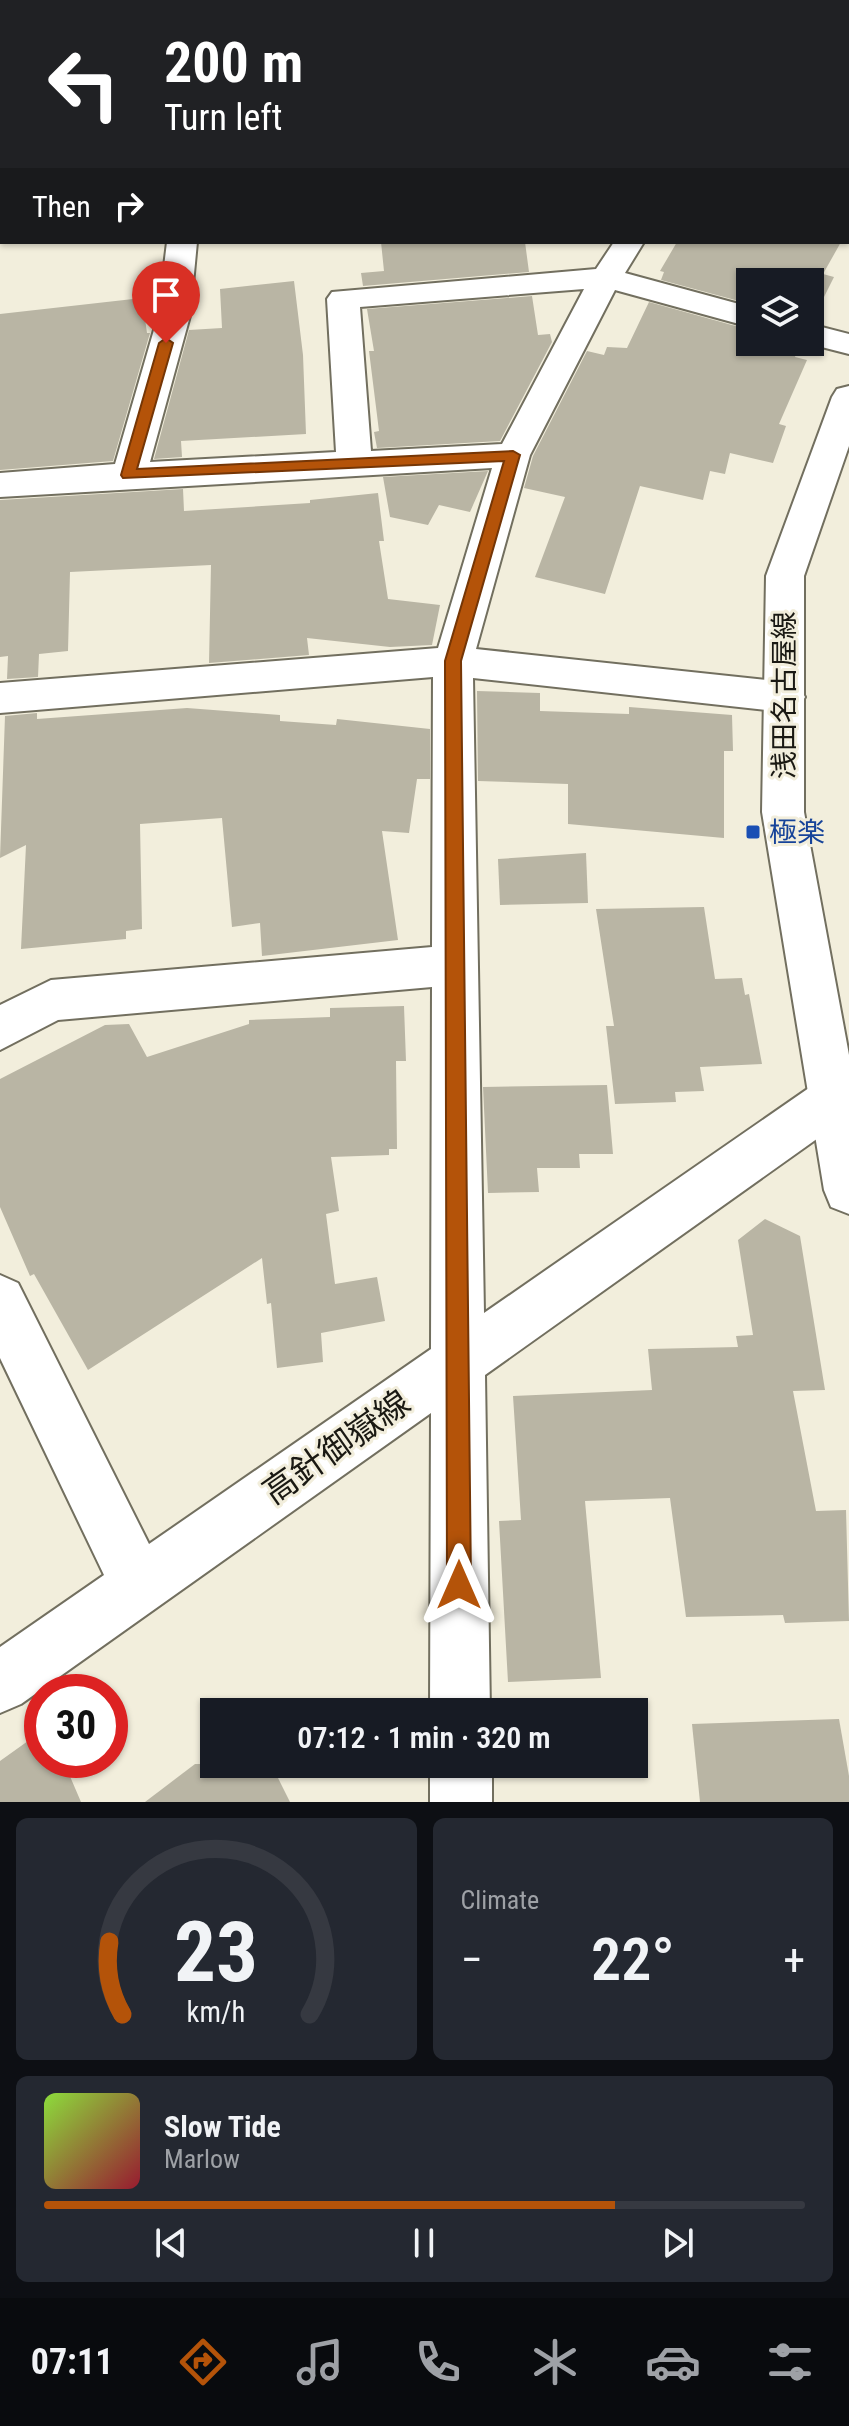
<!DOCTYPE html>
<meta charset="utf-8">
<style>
body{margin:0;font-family:"Roboto Condensed","Noto Sans JP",sans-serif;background:#242831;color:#f1f3f6;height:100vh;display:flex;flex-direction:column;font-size:30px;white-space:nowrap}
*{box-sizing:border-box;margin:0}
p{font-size:26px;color:#9ea1a6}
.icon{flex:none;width:44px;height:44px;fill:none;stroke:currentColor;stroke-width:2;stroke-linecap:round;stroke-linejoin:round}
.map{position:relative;height:1802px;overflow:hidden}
.panel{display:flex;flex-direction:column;gap:16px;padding:16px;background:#0d0f14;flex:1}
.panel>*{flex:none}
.top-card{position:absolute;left:0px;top:0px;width:850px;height:244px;box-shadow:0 2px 6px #0004;background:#202124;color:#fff;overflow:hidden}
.controls{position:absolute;left:736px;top:268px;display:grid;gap:16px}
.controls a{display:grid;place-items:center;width:88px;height:88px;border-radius:0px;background:#171b24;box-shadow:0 2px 6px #0004;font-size:40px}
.speed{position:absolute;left:24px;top:1674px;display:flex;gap:16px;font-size:40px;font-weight:700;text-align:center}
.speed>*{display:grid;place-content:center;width:104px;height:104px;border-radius:50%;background:#171b24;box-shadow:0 2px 6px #0004;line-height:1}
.speed .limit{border:12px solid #d22;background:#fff;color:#111}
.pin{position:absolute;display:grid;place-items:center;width:68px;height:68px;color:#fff;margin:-82px -34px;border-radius:50% 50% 50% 0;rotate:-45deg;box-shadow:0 0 8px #0007}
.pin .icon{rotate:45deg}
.me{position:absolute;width:88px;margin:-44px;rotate:0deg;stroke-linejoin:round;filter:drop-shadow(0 0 6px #0008)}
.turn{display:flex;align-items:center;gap:28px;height:168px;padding:0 32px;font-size:36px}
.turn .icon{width:104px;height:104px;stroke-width:2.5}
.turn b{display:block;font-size:56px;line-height:68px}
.then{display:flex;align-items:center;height:76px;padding:0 32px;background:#0003;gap:16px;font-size:30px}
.big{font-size:60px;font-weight:600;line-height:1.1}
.panel .card{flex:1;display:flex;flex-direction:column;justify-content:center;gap:12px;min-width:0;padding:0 28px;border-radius:12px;background:#242831}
.panel .dial{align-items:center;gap:0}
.dial svg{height:208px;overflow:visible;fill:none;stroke:#363941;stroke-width:7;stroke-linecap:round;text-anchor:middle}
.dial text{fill:#f1f3f6;stroke:none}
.song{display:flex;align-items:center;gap:24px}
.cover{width:96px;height:96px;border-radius:12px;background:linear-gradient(135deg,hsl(90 70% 55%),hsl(350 70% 35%))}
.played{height:8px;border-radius:4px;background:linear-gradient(90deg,#b45309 75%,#363941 75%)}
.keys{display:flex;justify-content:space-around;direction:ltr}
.heat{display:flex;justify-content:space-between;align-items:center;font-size:44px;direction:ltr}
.panel .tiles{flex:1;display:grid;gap:16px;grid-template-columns:1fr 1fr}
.card:last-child{grid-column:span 2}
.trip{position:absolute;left:200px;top:1698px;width:448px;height:80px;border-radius:0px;background:#171b24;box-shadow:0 2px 6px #0004;font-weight:600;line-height:80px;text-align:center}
.tabs{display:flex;height:128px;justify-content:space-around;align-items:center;background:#090b0e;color:#9ea1a6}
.tabs .icon{width:56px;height:56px}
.tabs .current{color:#b45309}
.tabs b{font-size:36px;color:#f1f3f6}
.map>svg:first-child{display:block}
.building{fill:#b9b5a4}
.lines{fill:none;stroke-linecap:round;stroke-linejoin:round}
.minor-casing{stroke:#726f5f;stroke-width:4}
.major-casing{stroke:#726f5f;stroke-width:4}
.minor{fill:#fff;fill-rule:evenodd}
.major{fill:#fff;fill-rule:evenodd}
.route{fill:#b45309;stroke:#753606;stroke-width:2}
.transit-dot{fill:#1a4fb4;stroke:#f2eedc;stroke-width:3}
.labels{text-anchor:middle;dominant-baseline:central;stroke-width:6;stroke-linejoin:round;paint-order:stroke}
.street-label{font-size:28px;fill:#1a1913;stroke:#f2eedc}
.transit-label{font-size:28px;fill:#164399;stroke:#f2eedc;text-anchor:start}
.near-street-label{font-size:34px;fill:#1a1913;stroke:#f2eedc}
</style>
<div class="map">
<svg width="849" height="1802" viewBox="0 0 849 1802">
<rect width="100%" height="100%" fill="#f2eedc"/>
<g class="building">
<polygon points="381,242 525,242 529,272 363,286 361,273 384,271"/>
<polygon points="677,242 841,242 823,274 834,277 812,321 810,282 750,282 750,304 661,280 664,272 660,271"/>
<polygon points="294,281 303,355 306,434 181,441 182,457 154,459 189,330 222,328 220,289"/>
<polygon points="532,296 538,335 550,334 552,342 500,441 377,448 374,432 379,431 369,351 374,351 367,309"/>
<polygon points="142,298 147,333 150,333 113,461 0,470 0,314"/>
<polygon points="649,302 750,330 750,342 799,342 795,357 807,360 779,424 786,426 773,463 730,453 725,474 710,471 703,500 640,486 605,594 535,577 565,497 524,488 533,456 587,351 604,355 607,347 627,348"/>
<polygon points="488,471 470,512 439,505 428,525 390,517 383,477"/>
<polygon points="183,489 184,511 310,503 310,500 378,493 384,541 379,541 388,599 440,605 432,645 390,647 307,638 309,655 209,663 211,565 70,572 68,651 39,654 38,677 7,679 8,656 0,657 0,500"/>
<polygon points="477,691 540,693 540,711 629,714 629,707 732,715 733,751 724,751 724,838 568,824 568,784 478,781"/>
<polygon points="187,708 280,715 280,721 336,725 337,719 430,729 430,779 417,779 409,833 382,831 398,940 262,956 260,923 232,927 222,818 140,824 142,929 126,931 126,939 21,949 26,845 0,858 5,716 37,713 37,719"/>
<polygon points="586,853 588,903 500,905 498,859"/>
<polygon points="704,907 715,979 742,978 745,995 749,994 762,1064 700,1067 704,1091 675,1092 676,1102 615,1104 606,1026 614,1026 596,909"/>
<polygon points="404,1006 406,1061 396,1061 397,1149 389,1149 389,1155 331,1157 339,1211 326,1214 335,1284 377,1277 385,1321 321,1333 323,1362 277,1368 271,1303 267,1304 262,1258 88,1370 34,1274 30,1276 0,1207 0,1079 105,1025 129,1024 147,1057 249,1024 249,1020 330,1017 330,1008"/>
<polygon points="607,1085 613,1154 579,1154 580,1168 537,1168 539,1192 488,1193 483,1087"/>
<polygon points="765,1219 800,1236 825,1390 793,1391 816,1511 846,1510 849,1621 785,1623 783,1615 686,1617 670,1498 585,1501 601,1678 508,1682 499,1521 521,1520 513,1396 652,1390 648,1349 738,1347 736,1336 753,1335 738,1240"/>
<polygon points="839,1719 849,1776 849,1802 700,1802 692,1724"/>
<polygon points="42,1731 42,1760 63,1760 81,1802 0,1802 0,1761"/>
<polygon points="195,1764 271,1764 290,1802 145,1802"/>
</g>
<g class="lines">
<g class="minor-casing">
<g id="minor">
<rect x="195" y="0" width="26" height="2"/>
<polygon points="769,0 795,0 768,2"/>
<rect x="848" y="30" width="1" height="16"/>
<rect x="0" y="54" width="2" height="16"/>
<rect x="0" y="170" width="2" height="18"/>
<path d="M167,242H197L190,316L150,462L336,452L327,299L332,292L596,269L614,242H644L625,273L750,307V327L615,290L530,455L476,649L785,682L799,686L805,697L799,708L785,712L473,678L484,1313L832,1072L849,1066V1116L485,1375L490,1712H430L431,1413L21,1704L0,1713V1647L104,1575L0,1358V1275L18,1283L149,1544L431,1349L432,987L58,1020L0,1050V1005L51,980L432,947L433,677L0,713V683L438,648L492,468L0,497V473L115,464L158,316ZM584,289L502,444L371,451L360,307Z"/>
<polygon points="810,324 849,334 849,354 802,342 810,342"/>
<rect x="430" y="1764" width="62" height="38"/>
</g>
</g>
<g class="major-casing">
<polygon id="major" points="849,386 849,446 804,576 804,812 849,1055 849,1214 831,1207 824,1190 762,812 766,576 832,397 837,389"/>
</g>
<use href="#minor" class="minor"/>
<use href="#major" class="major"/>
</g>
<polygon class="route" points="166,338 173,343 137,469 513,451 520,455 461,661 471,1585 468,1593 459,1597 451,1593 447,1585 445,661 504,461 123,478 121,475 159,343"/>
<rect class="transit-dot" x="745" y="824" width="16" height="16" rx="4"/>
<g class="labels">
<g class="street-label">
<text transform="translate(784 695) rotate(-90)">浅田名古屋線</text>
</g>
<g class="transit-label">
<text x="769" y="832">極楽</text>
</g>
<g class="near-street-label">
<text transform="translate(336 1447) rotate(-35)">高針御嶽線</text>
</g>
</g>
</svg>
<div class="controls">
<a><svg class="icon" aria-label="layers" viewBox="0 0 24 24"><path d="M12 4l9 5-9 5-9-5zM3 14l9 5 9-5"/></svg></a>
</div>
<div class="speed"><div class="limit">30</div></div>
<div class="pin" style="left:166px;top:343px;background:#d93025"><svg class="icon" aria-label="arrive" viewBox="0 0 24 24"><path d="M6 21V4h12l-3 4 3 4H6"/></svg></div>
<svg class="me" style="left:459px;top:1585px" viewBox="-20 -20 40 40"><path d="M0-17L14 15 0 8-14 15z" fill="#b45309" stroke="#fff" stroke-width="4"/></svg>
<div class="trip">07:12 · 1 min · 320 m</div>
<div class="top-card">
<div class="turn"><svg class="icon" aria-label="left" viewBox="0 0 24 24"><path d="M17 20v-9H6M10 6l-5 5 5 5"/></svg><div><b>200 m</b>Turn left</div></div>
<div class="then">Then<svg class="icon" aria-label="right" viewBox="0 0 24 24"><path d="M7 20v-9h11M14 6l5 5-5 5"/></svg></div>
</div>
</div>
<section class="panel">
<div class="tiles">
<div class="card dial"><svg viewBox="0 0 100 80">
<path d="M14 69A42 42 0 1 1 86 69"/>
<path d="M14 69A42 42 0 0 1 9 41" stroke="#b45309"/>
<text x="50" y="56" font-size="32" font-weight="700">23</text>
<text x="50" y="72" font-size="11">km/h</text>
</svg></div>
<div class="card"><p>Climate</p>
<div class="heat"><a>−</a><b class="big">22°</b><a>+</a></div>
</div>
<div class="card">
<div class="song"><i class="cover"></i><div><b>Slow Tide</b><p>Marlow</p></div></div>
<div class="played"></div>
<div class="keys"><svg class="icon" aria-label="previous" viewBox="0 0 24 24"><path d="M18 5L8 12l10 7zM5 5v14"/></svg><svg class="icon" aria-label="pause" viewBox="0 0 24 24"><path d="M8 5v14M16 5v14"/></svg><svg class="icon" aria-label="next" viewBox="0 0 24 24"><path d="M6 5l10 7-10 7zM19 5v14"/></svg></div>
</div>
</div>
</section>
<nav class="tabs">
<b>07:11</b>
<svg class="icon current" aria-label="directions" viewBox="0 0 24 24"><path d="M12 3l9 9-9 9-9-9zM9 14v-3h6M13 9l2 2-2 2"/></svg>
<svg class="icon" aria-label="music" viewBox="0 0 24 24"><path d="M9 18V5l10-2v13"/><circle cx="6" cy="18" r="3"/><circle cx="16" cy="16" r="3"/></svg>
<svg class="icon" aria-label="phone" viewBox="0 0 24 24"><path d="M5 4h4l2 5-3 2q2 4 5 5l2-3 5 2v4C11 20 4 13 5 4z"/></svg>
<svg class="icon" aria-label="climate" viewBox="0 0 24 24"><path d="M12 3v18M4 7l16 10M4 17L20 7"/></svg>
<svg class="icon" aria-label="car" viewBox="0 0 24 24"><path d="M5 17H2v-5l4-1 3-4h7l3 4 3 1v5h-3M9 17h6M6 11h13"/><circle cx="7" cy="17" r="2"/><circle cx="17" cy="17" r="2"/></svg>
<svg class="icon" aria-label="filters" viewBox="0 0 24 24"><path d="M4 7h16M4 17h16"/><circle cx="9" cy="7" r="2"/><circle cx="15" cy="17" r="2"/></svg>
</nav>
